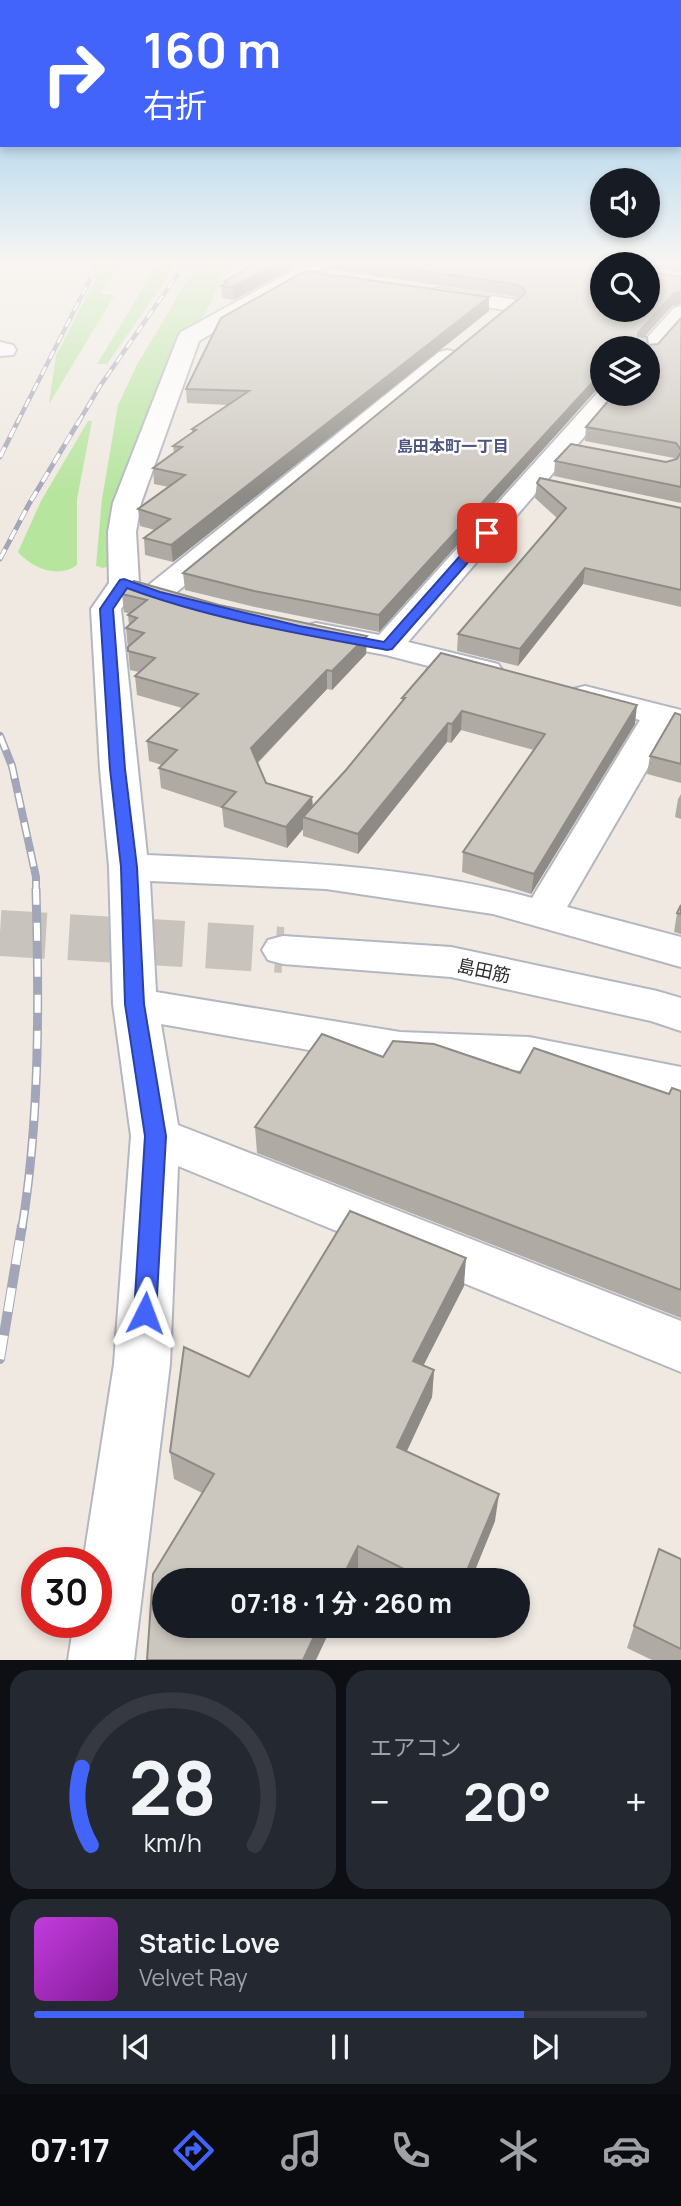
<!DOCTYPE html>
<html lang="ja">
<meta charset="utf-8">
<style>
body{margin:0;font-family:Manrope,"Noto Sans JP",sans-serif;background:#242831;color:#f1f3f6;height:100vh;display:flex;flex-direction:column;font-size:26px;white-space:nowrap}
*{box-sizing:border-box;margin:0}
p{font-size:23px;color:#9ea1a6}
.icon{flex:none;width:38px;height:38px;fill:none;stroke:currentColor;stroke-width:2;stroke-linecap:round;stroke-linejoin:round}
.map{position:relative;height:1660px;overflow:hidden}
.sheet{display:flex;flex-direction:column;gap:10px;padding:10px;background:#0d0f14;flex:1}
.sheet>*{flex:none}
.hud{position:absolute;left:0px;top:0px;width:682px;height:147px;box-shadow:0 4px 10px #0003;background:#4264fb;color:#fff;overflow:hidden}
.buttons{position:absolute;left:590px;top:168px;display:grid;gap:14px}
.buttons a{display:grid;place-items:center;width:70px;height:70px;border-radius:50%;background:#171b24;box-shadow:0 4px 10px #0003;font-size:35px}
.speed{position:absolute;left:21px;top:1547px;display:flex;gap:14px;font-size:35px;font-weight:700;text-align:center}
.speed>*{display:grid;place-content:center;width:91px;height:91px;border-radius:50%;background:#171b24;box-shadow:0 4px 10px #0003;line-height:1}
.speed .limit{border:10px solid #d22;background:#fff;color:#111}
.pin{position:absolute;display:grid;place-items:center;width:60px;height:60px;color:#fff;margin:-30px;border-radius:14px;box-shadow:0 4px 10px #0006}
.me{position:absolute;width:77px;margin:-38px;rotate:3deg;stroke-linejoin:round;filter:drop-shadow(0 0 5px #0008)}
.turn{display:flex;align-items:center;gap:24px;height:147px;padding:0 28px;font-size:32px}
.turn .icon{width:91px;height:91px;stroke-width:2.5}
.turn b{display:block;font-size:49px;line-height:60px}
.big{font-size:52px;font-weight:700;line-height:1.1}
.sheet .card{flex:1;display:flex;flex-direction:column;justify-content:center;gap:10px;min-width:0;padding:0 24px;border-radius:21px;background:#242831}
.sheet .dial{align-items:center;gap:0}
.dial svg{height:182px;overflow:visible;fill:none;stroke:#363941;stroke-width:7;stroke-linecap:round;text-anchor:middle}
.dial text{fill:#f1f3f6;stroke:none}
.song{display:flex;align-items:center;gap:21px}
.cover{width:84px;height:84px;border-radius:10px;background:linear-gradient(135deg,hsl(290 70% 55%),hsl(290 70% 35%))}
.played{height:7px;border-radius:4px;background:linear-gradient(90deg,#4264fb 80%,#363941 80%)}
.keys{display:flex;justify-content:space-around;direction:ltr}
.heat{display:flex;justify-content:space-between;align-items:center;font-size:38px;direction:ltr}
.sheet .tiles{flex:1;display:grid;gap:10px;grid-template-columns:1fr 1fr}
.card:last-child{grid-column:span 2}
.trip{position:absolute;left:152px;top:1568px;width:378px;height:70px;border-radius:35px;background:#171b24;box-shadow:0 4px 10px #0003;font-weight:700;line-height:70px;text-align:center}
.tab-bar{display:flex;height:112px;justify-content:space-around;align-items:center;background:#090b0e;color:#9ea1a6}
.tab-bar .icon{width:49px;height:49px}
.tab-bar .on{color:#4264fb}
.tab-bar b{font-size:32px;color:#f1f3f6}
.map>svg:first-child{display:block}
.green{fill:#b6e59e}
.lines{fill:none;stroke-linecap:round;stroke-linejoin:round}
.minor-tunnel{stroke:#c8c4bd;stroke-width:46;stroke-dasharray:46 23;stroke-linecap:butt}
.minor-casing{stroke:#b4b7c1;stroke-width:4}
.minor{fill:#fff;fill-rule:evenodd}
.rail-far4-casing{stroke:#a3a6b8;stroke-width:4.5}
.rail-far3-casing{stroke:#a3a6b8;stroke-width:5}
.rail-far2-casing{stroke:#a3a6b8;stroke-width:8}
.rail-far1-casing{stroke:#a3a6b8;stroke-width:9}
.rail-casing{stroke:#a3a6b8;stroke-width:10}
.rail-far4{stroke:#fff;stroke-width:2.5;stroke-dasharray:9;stroke-linecap:butt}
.rail-far3{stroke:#fff;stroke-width:3.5;stroke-dasharray:11;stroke-linecap:butt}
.rail-far2{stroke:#fff;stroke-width:5;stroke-dasharray:15;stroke-linecap:butt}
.rail-far1{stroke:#fff;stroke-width:6;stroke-dasharray:18;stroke-linecap:butt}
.rail{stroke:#fff;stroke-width:8;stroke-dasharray:24;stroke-linecap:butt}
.wall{fill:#afaba4}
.shaded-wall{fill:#8e8b86}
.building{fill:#cbc7bf;stroke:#8e8b86;stroke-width:2}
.route{fill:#4264fb;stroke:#2b41a3;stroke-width:2}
.labels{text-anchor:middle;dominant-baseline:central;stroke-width:5;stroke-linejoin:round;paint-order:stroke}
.far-neighbourhood-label{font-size:16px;font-weight:bold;fill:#4d5680;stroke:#fff}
.street-label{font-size:18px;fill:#2e2e2e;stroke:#fff}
</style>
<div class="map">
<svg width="681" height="1660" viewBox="0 0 681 1660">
<rect width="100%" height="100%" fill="#efe9e1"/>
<g class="green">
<polygon points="104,262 122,262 100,294 114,296 49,404 56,356"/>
<polygon points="159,262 178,262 107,364 97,364"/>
<path d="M205,262H228C216,284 214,306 196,325L110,566L103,568L96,566L102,499L118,405L137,365L185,284Z"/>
<path d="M88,421H92L77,499V565C58,579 32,568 18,552L41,501Z"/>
</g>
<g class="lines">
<polyline class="minor-tunnel" points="0,933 283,950"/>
<g class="minor-casing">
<g id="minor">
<path d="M309,262H333L199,341L141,503L136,532L139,583L121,609L147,855C276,861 407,864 532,898L640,720L573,703L568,696L573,689L585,686L681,710V730L671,728L567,907L681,937V967L493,914L326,889L150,881L156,992L400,1032L529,1037L681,1067V1103L529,1071L400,1066L161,1024L178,1125L681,1321V1372L178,1166L170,1364L134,1660H68L74,1622H96V1563H83L114,1364L131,1136L113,1004L109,867L100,769L91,609L109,583L108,532L113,503L178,337L181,332Z"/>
<polygon points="438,288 512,299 519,301 522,305 519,309 512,311 431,298 428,294 431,290"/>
<polygon points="681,306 681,325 656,355 648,357 648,348 638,348 674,308"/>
<polygon points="0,342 13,345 16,350 13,355 0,356"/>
<polygon points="447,350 455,352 458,357 455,362 167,600 156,603 145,600 141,594 145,588 439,352"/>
<polygon points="601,389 602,394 621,394 408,642 498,664 503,671 498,678 486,681 386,655 305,640 300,633 305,626 316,623 379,635"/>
<polygon points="283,936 451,947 657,991 681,998 681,1031 651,1021 451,977 283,964 268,960 262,950 268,940"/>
</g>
</g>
<use href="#minor" class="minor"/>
<g class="rail-far4-casing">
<g id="rail-far4">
<polyline points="17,423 99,262"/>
<polyline points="78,423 100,386 186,262"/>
</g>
</g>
<g class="rail-far3-casing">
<g id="rail-far3">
<polyline points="0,457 18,421"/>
<polyline points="0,559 29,504 79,421"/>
</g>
</g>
<g class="rail-far2-casing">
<polyline id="rail-far2" points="0,736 12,766 36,877 36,891"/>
</g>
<g class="rail-far1-casing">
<path id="rail-far1" d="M22,1228C40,1116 39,1002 36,889"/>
</g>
<g class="rail-casing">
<polyline id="rail" points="0,1359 22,1226"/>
</g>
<use href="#rail-far4" class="rail-far4"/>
<use href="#rail-far3" class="rail-far3"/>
<use href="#rail-far2" class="rail-far2"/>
<use href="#rail-far1" class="rail-far1"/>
<use href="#rail" class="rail"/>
</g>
<g class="wall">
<polygon points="259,262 234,300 222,298 221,286 225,283 225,281"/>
<polygon points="328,262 566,262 648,272 672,306 644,337 648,345 658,344 681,318 681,503 554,476 555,461 666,462 675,460 674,458 585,441 586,427 648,394 602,348 599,387 379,632 255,607 185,590 183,573 518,298 512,296 328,269"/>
<polygon points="586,262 681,262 681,272 648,268 648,264 604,264 604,263"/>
<polygon points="489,311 173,562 145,555 144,538 155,530 140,526 138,509 169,487 154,484 153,468 174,453 173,446 192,433 192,429 228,405 187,403 186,389"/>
<polygon points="537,483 681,508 681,607 583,584 518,666 457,651 458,634 557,518 535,498"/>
<polygon points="122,594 219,605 367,636 366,654 332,690 327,689 258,763 266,783 312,797 313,806 346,770 402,702 402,698 635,724 531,894 462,872 463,852 534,750 461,730 451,743 447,742 358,854 303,836 303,829 287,848 224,827 222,808 161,788 159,768 162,765 149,761 147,741 182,708 137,695 135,676 139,672 130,670 126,628 129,625 128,615 130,614 124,612"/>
<polygon points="681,715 681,783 647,774 650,756"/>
<polygon points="681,794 681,819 675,817 678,799"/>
<polygon points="681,905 681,934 674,932 677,913"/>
<polygon points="383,1057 520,1073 669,1094 681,1091 681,1318 257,1153 255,1127"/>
<polygon points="464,1286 423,1365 434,1370 432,1397 407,1451 495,1521 471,1580 374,1580 358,1572 354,1580 164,1580 202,1493 174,1479 170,1452 249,1377"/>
<polygon points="681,1559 681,1660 652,1660 627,1648 634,1626"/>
</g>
<g class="shaded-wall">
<polygon points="280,262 303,262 234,300 233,287"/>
<polygon points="681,292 681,304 672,306 636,346 638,333 674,293"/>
<polygon points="489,297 489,311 173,562 171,545"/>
<polygon points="601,373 602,373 602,387 599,387 379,632 379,615"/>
<polygon points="585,568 583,584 518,666 520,649"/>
<polygon points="367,636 366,654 332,690 332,671"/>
<polygon points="327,670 327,689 252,768 251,748"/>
<polygon points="637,705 635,724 531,894 534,874"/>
<polygon points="462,711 461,730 451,743 452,724"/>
<polygon points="448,723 447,742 358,854 358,834"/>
<polygon points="312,797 313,817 303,817 303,829 287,848 286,827"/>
<polygon points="466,1258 464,1286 412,1388 413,1361"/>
<polygon points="434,1370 432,1397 396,1474 397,1447"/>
<polygon points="499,1494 495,1521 471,1580 463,1580"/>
<polygon points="358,1546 358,1572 354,1580 341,1580"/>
<polygon points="319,1626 332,1626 316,1660 303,1660"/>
</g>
<g class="building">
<polygon points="259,262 280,262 233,287 221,286 228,282 225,281"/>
<polygon points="363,262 566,262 602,267 602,310 648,310 648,270 648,272 681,277 681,292 674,293 638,333 638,336 647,337 648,345 658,344 681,318 681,450 676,443 586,427 614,394 648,394 648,348 602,348 602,373 601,373 379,615 254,591 183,573 526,293 522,287 513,284"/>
<rect x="606" y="262" width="41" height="2"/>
<polygon points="305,271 489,297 171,545 144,538 170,519 138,509 185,475 153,468 182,447 173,446 196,430 192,429 249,391 186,389 221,318"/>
<polygon points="571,444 666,462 677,459 681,452 681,487 555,461"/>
<polygon points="540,478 681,508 681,590 585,568 520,649 458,634 566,508 537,483"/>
<polygon points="134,581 219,605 367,636 332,671 327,670 251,748 266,783 312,797 286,827 222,807 236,792 159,768 177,750 147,741 198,694 135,676 155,658 128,651 128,647 144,633 126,628 137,618 128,615 147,600 122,594"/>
<polygon points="441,653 637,705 534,874 463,852 545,734 462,711 452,724 448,723 358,834 303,817 346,770 405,698 402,698"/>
<polygon points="675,713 681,715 681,764 650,756"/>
<polygon points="681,905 681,914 677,913"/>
<polygon points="322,1034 383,1057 393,1041 434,1044 520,1073 534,1048 669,1094 672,1088 681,1091 681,1290 255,1127"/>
<polygon points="350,1211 466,1258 413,1361 434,1370 397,1447 499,1494 463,1580 426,1580 358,1546 341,1580 164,1580 164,1626 319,1626 303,1660 147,1660 153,1574 214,1474 170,1452 184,1347 249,1377"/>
<polygon points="659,1549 681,1559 681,1649 634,1626"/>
</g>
<linearGradient id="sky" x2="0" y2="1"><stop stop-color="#7abfeb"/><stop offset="0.53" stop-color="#f8f5f2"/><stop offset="1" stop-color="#f8f5f2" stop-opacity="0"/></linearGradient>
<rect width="681" height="495" fill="url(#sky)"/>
<path class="route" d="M487,529L493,533L492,535L392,649L387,650C301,634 210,619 127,588L113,609L125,769L137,867L144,1004L166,1136L156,1313L153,1320L145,1323L137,1320L134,1313L145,1136L125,1004L121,867L110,769L100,609L120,580L124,579L160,592L299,626L384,642L483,530Z"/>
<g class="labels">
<g class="far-neighbourhood-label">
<text x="453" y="446">島田本町一丁目</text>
</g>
<g class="street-label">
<text transform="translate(484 970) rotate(12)">島田筋</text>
</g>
</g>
</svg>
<div class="buttons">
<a><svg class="icon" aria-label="sound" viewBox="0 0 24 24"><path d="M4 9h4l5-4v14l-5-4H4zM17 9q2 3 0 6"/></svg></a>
<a><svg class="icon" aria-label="search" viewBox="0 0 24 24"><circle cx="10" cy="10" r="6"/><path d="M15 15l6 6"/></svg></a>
<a><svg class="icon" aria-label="layers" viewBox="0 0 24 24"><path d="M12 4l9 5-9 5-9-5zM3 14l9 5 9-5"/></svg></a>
</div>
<div class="speed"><div class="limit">30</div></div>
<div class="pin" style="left:487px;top:533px;background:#d93025"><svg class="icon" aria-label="arrive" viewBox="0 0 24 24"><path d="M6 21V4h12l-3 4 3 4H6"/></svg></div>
<svg class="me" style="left:145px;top:1313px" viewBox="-20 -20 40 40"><path d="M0-17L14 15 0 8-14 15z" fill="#4264fb" stroke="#fff" stroke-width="4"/></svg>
<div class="trip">07:18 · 1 分 · 260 m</div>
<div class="hud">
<div class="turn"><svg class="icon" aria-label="right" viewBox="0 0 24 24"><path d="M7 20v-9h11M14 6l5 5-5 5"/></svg><div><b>160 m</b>右折</div></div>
</div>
</div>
<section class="sheet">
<div class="tiles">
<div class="card dial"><svg viewBox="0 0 100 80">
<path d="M14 69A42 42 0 1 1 86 69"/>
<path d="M14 69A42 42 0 0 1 10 35" stroke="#4264fb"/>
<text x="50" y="56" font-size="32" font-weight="700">28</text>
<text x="50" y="72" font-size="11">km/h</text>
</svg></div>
<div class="card"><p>エアコン</p>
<div class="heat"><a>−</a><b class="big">20°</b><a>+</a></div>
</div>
<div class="card">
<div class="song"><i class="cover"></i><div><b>Static Love</b><p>Velvet Ray</p></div></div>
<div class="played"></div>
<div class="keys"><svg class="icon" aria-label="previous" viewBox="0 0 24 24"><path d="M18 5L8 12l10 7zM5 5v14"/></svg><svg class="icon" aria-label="pause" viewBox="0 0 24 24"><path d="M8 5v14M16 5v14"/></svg><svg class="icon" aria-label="next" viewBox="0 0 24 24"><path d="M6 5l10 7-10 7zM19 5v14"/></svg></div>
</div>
</div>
</section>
<nav class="tab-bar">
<b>07:17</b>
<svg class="icon on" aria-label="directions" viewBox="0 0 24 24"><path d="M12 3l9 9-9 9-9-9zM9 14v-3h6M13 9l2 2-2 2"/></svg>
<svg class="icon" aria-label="music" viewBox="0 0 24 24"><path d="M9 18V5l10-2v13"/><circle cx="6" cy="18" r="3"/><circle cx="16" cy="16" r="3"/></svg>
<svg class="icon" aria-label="phone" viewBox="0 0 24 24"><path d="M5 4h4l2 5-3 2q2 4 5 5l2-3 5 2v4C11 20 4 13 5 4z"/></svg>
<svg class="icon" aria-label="climate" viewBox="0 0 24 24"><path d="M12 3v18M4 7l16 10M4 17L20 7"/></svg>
<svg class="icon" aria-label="car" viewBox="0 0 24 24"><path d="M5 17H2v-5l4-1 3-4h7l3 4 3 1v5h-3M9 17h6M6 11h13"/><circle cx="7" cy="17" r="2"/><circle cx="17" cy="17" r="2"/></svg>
</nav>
